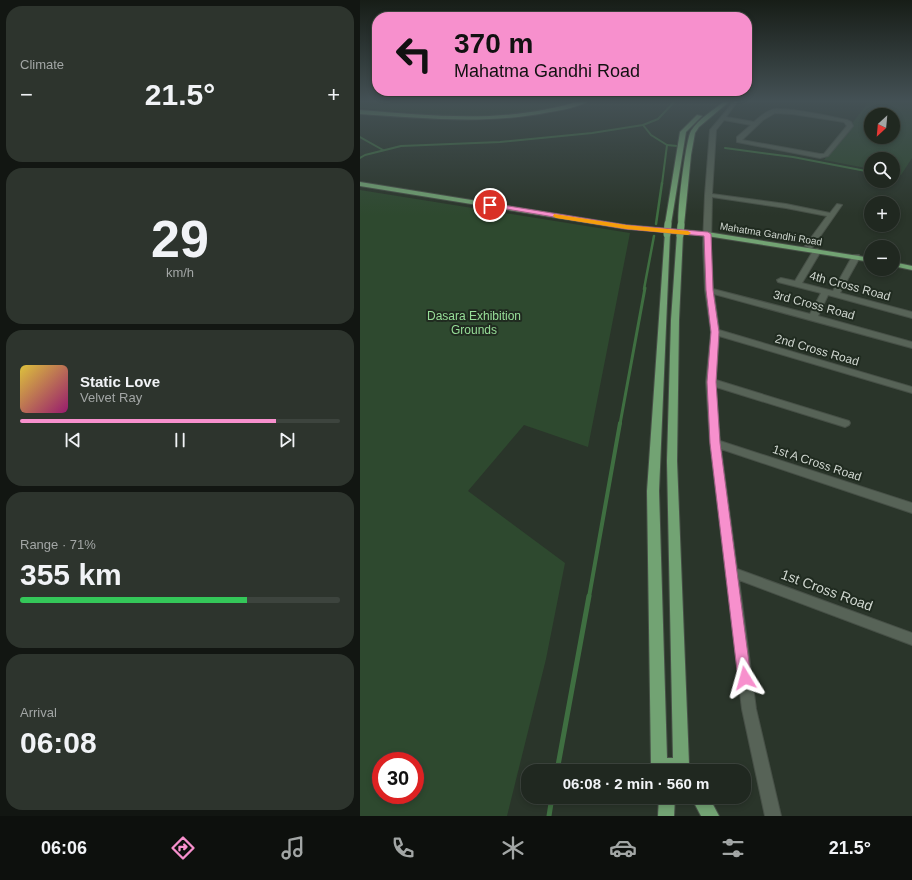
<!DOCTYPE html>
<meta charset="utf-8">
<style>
body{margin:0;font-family:Arial,sans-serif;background:#2d342d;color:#f1f3f6;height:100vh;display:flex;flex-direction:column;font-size:15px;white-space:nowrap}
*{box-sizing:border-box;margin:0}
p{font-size:13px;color:#a2a6a5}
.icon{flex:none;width:22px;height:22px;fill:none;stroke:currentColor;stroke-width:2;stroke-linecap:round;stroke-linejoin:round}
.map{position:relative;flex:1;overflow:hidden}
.details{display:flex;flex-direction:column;gap:6px;padding:6px;background:#121612;width:360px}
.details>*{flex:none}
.hud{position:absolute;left:12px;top:12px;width:380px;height:84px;border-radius:16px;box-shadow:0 2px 6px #0003,0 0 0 1px #3d443e;background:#f790cd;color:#111;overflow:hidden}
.needle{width:26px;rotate:206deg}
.controls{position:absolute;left:504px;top:108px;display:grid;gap:8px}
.controls a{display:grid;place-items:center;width:36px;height:36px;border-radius:50%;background:#202820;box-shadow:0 2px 6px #0003,0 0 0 1px #3d443e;font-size:20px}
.speed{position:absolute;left:12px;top:752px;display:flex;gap:8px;font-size:20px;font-weight:700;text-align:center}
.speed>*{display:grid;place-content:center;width:52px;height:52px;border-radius:50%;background:#202820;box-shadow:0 2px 6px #0003,0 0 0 1px #3d443e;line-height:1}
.speed .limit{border:6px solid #d22;background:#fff;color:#111}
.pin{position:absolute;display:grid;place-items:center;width:34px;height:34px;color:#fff;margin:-17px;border:2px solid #fff;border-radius:50%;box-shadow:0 1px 4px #0007}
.me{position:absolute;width:44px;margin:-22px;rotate:352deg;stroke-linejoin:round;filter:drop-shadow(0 0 3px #0008)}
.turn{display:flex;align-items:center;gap:14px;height:84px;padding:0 16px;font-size:18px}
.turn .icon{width:52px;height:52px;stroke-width:2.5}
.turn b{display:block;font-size:28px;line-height:34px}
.big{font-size:30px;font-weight:800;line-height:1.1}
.details .widget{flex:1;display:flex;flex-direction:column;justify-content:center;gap:6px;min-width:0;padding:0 14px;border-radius:16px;background:#2d342d}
.details .dial{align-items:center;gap:0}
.dial b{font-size:52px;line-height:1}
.song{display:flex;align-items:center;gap:12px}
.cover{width:48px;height:48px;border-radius:6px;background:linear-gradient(135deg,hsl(50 70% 55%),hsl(320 70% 35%))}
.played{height:4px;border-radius:2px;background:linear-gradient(90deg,#f790cd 80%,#3d443e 80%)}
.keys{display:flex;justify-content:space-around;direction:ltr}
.heat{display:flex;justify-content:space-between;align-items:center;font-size:22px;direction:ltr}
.charge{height:6px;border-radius:3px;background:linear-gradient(90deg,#34c759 71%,#3d443e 0)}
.trip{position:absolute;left:161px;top:764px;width:230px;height:40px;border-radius:16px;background:#202820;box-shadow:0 2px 6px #0003,0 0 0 1px #3d443e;font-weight:800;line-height:40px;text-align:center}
.tab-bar{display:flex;height:64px;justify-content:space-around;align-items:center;background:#0d100d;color:#a2a6a5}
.tab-bar .icon{width:28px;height:28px}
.tab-bar .on{color:#f790cd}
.tab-bar b{font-size:18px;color:#f1f3f6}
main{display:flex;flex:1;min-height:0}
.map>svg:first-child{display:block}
.green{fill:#2e492f;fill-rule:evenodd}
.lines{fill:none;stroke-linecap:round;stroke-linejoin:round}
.stream-far4{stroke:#3f6f41;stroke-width:2}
.stream-far3{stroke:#3f6f41;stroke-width:2.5}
.stream-far2{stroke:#3f6f41;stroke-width:3}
.stream-far1{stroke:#3f6f41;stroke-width:4}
.stream{stroke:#3f6f41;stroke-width:5}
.minor-casing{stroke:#475047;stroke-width:2}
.major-casing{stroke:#475047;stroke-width:2}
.minor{fill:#576357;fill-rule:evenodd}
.major{fill:#72a373;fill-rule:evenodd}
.major-bridge-casing{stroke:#475047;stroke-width:8;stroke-linecap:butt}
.major-bridge{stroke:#72a373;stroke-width:7}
.route{fill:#f790cd;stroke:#a15e85}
.slow{fill:#f59e0b}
.labels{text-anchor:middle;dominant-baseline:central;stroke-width:4;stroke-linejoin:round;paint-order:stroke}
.far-street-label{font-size:10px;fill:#d0d7d0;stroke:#202b20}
.street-label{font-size:12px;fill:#d0d7d0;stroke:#202b20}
.park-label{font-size:12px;fill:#97de98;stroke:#202b20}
.near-street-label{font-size:14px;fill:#d0d7d0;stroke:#202b20}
</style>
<main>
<section class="details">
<div class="widget"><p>Climate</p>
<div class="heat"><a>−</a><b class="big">21.5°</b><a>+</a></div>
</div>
<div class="widget dial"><b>29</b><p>km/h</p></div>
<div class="widget">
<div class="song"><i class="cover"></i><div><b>Static Love</b><p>Velvet Ray</p></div></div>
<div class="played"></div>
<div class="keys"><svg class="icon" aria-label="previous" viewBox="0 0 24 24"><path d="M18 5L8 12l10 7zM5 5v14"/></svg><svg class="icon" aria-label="pause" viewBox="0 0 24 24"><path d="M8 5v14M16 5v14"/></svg><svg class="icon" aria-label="next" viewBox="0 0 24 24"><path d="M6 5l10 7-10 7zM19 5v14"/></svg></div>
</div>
<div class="widget"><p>Range · 71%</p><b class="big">355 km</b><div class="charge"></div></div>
<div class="widget"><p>Arrival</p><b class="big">06:08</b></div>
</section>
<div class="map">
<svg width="552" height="816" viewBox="0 0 552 816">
<rect width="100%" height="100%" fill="#2a352a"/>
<g class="green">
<path d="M0,100H218C193,108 167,115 140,116C94,118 46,112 0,108Z"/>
<path d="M510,100H552V158L541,175L533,173V159H511V169L464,160ZM511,115H533V137H511Z"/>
<path d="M0,190L270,233L228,447L164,425L108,491L205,563L186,659L147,816H0ZM21,761H55V795H21Z"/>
</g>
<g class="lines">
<g class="stream-far4">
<polyline points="283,125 291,135 307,145 302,184"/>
<polyline points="0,137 23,150"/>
<polyline points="307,145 317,146"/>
<polyline points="365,148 433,157 511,172"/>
<polyline points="0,158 5,155 41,146 140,142 232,133 283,125 298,119 316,100"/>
</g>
<g class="stream-far3">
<polyline points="296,224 302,183"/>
<polyline points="284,289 294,236"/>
</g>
<polyline class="stream-far2" points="260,424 285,288"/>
<polyline class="stream-far1" points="229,597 260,423"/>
<g class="stream">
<polyline points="197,771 229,596"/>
<polyline points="189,816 192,797"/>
</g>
<g class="minor-casing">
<path id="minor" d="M369,100H376L377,102L366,117L394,122C400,117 407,110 415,109C434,108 468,116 487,120L491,122L493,126L468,156L460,158L377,142V137L391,125L364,120L356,130L352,194L426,204L470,213L477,204L482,205L452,248H449L445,246L467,216L426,208L352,197L351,244L353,289L450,314L461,293L418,282L417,280L421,278L435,281L453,251L457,249L461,251L442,283L473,291L493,255H499L500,257L480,293L552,312V318L468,295L458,316L552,342V348L354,294L359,330L552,387V393L359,336L356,380L489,421L490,423L489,425L485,427L356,387L360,441L552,503V513L361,449L377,569L552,633V645L379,580L396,709L421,816H405L382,709L350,443L346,382L351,332L345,290L343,244L345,195L350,130L372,104ZM415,113L433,114L484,122L487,126L464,154H460L382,140L403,120Z"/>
</g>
<g class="major-casing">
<g id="major">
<path d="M223,100H231C219,107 203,110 190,112C127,125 63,118 0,114V110C77,116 147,124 223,100Z"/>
<path d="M366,100H371L339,127L335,133L331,155L324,225L319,226C316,218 326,139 331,131C338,119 354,110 366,100Z"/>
<polygon points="337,115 342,116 326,132 311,224 306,225 305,224 320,132"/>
<path d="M0,182L266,225L347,232L511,258V262L347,236L323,234L319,320L317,461L329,764L332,771H293L291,765L287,491L305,232L266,229L0,186ZM310,233L317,234L311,320L307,461L313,758H307L299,491Z"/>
<polygon points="533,262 552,266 552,270 533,266"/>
<polygon points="299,797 315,797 314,816 298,816"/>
<polygon points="331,797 349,797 359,816 341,816"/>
</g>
</g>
<use href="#minor" class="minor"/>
<use href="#major" class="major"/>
<g class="major-bridge-casing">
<g id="major-bridge">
<polyline points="307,234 308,224"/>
<polyline points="320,235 321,225"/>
</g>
</g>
<use href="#major-bridge" class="major-bridge"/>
</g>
<linearGradient id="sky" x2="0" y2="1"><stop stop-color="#171d17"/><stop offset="0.47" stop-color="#445155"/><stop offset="1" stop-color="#445155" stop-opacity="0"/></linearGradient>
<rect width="552" height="215" fill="url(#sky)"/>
<polygon class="route" points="130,203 266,225 348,232 351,234 353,290 359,332 356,382 360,443 391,678 390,683 385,685 380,683 378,678 350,443 347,382 351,332 346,290 344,236 266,229 128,206 128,204"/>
<polygon class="slow" points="194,214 266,225 328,231 331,233 328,235 266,229 196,218 193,216"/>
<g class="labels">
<g class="far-street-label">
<text transform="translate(411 234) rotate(9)">Mahatma Gandhi Road</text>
</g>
<g class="street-label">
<text transform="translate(490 286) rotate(15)">4th Cross Road</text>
<text transform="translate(454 305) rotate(15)">3rd Cross Road</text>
<text transform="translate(457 350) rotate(16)">2nd Cross Road</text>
<text transform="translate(457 463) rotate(18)">1st A Cross Road</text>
</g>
<g class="park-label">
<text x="114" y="316">Dasara Exhibition<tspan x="114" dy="14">Grounds</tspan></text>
</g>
<g class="near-street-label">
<text transform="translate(467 590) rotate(20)">1st Cross Road</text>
</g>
</g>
</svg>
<div class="controls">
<a><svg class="needle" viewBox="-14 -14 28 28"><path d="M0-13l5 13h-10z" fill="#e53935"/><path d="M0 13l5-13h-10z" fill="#a2a6a5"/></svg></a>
<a><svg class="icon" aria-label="search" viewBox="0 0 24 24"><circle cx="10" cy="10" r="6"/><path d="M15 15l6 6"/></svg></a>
<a>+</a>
<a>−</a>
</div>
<div class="speed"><div class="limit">30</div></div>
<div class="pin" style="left:130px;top:205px;background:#d93025"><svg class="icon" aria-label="arrive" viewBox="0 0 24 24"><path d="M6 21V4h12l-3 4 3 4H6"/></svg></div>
<svg class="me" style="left:385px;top:678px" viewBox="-20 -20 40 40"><path d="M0-17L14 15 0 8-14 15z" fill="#f790cd" stroke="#fff" stroke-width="4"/></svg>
<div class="trip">06:08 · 2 min · 560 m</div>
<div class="hud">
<div class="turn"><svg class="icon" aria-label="left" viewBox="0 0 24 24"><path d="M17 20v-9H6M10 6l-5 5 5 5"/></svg><div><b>370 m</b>Mahatma Gandhi Road</div></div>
</div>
</div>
</main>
<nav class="tab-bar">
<b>06:06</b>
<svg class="icon on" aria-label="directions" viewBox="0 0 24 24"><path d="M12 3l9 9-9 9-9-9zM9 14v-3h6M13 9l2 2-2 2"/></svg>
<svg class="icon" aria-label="music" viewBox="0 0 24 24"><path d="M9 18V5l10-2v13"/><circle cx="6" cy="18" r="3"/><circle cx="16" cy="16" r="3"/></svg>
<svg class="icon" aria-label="phone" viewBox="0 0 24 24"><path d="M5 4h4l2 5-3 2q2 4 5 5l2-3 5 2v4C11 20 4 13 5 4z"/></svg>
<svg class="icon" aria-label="climate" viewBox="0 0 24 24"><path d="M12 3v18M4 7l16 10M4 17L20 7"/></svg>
<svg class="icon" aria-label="car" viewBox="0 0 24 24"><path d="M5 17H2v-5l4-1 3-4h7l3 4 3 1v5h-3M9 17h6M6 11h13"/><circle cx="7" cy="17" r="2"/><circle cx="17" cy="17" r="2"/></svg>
<svg class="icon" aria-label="filters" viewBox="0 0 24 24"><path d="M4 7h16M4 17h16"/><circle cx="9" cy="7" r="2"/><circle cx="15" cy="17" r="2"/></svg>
<b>21.5°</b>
</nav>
